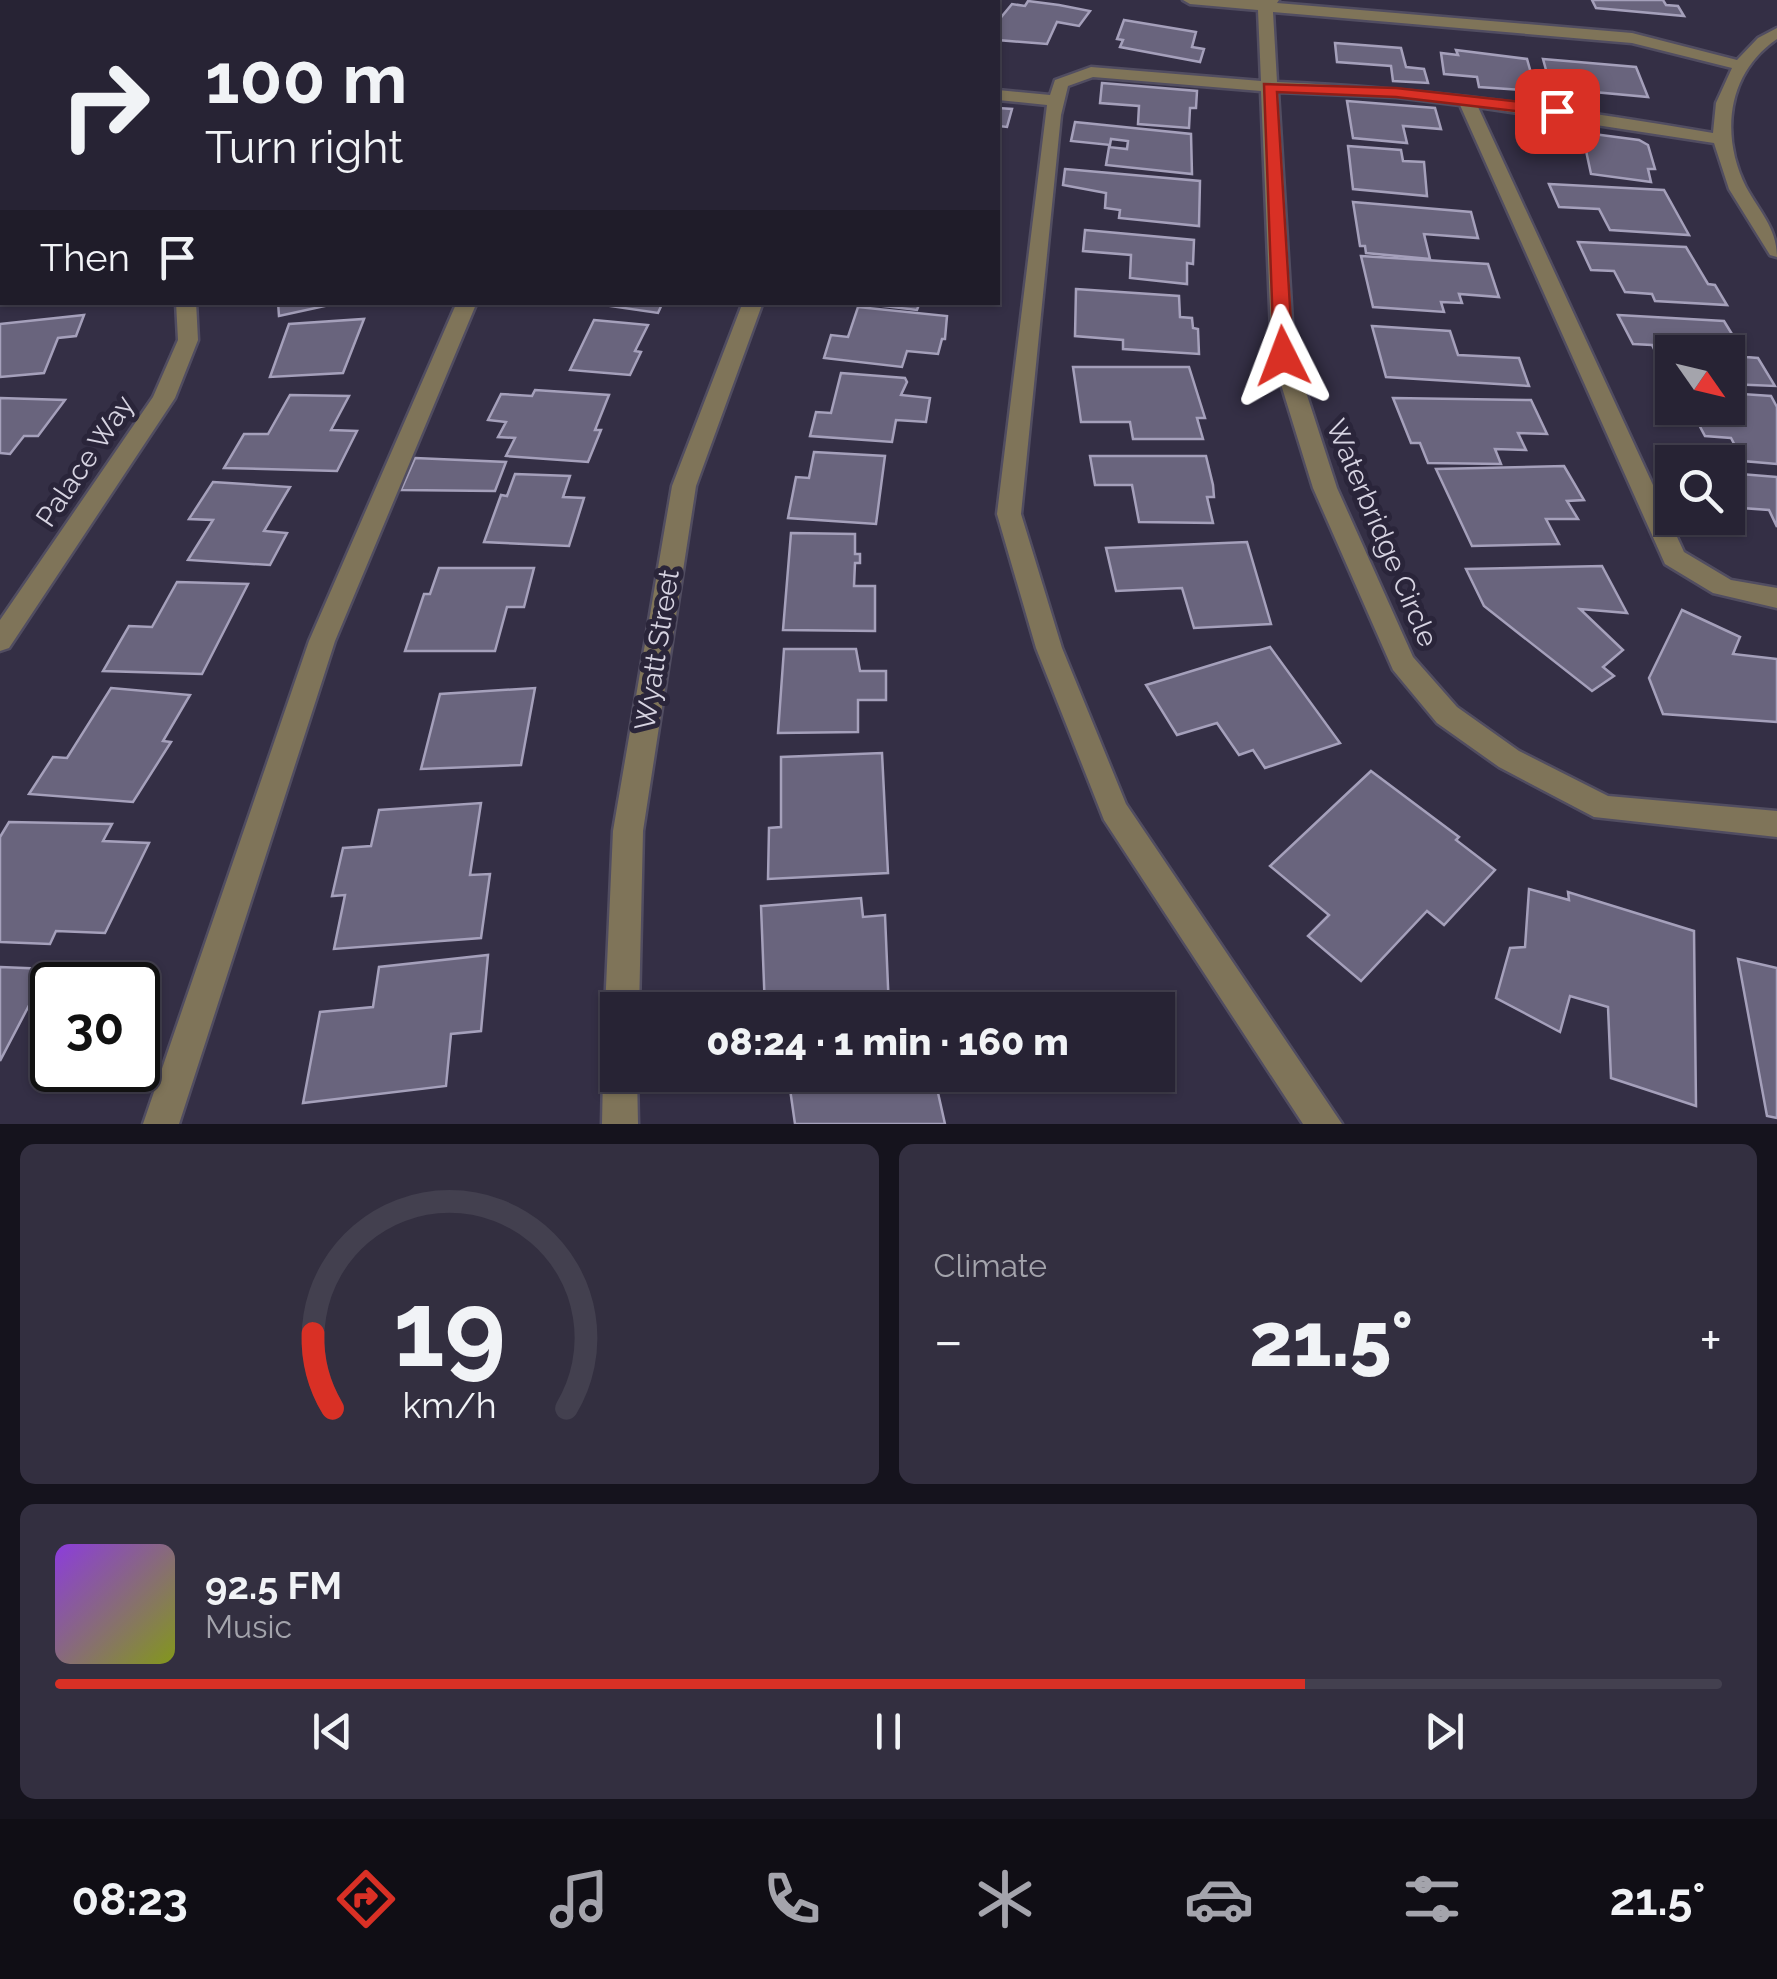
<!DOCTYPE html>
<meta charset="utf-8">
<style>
body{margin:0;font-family:Raleway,sans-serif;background:#332f40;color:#f1f3f6;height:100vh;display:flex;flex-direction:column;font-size:38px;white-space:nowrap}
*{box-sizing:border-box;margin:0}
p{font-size:32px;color:#a4a4ac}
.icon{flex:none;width:55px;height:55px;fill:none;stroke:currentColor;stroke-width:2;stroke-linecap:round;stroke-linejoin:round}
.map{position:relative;height:1124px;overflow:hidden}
.details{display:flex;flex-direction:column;gap:20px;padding:20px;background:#15131d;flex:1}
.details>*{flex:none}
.banner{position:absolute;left:0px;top:0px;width:1000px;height:305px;box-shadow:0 2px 8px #0004,0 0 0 2px #43404f;background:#272334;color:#f1f3f6;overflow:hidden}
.needle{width:65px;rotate:124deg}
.controls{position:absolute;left:1655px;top:335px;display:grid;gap:20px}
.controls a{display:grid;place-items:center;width:90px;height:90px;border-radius:0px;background:#272334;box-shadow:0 2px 8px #0004,0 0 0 2px #43404f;font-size:50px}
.speed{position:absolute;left:30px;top:962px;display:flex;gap:20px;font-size:50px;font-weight:700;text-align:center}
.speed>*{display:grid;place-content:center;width:130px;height:130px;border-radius:50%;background:#272334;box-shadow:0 2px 8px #0004,0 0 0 2px #43404f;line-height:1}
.speed .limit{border:5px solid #111;border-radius:15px;background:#fff;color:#111}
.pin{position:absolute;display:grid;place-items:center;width:85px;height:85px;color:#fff;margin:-42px;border-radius:20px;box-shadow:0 5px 15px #0006}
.me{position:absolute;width:110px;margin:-55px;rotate:357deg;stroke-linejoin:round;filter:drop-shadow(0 0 8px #0008)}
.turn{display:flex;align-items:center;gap:35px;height:210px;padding:0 40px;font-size:45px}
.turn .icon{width:130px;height:130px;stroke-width:2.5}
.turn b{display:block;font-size:70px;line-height:85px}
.then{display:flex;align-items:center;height:95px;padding:0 40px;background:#0003;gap:20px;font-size:38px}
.big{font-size:75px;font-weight:800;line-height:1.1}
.details .widget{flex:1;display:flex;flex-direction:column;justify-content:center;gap:15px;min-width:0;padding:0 35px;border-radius:15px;background:#332f40}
.details .dial{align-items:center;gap:0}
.dial svg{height:260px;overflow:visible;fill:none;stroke:#43404f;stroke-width:7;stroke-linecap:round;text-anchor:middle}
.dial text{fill:#f1f3f6;stroke:none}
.song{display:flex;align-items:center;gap:30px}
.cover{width:120px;height:120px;border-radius:15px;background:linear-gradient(135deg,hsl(270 70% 55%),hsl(70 70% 35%))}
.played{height:10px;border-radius:5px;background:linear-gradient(90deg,#d93025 75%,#43404f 75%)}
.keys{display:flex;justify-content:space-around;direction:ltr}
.heat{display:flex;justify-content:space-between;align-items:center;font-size:55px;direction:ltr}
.details .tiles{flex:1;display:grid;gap:20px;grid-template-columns:1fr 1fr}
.widget:last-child{grid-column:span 2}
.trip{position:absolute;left:600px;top:992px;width:575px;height:100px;border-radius:0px;background:#272334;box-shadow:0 2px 8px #0004,0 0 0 2px #43404f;font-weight:800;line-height:100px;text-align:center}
.tab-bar{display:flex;height:160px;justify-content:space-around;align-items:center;background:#100e15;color:#a4a4ac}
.tab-bar .icon{width:70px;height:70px}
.tab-bar .selected{color:#d93025}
.tab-bar b{font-size:45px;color:#f1f3f6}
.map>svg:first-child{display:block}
.building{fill:#69647d;stroke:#a5a0bb;stroke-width:2.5}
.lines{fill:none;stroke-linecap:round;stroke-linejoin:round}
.minor-casing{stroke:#514d61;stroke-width:5}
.minor{fill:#7f7459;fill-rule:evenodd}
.route{fill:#d93025;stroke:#8d1f18;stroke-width:2.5}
.labels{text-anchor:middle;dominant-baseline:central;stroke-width:10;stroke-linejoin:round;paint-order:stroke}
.street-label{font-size:28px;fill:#d6d3e1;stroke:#2a253a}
</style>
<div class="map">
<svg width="1777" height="1124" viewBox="0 0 1777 1124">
<rect width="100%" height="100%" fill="#342f45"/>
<g class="building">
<polygon points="1592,0 1663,0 1666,5 1678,6 1684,16 1596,8"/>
<polygon points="1028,1 1059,5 1090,11 1079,26 1057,22 1047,44 998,40 998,21 1012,4 1025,6"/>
<polygon points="1124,20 1196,32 1192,47 1204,49 1200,62 1120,47 1123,40 1117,39"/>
<polygon points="1335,43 1401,48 1406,67 1424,69 1428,83 1393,81 1391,66 1337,62"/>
<polygon points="1456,50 1527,59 1536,91 1479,87 1477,77 1444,74 1441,53 1458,55"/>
<polygon points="1543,59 1636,67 1648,97 1551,88"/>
<polygon points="1102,83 1197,91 1196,108 1190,108 1189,128 1138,124 1139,106 1100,103"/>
<polygon points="1347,101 1435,108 1441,129 1403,126 1407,143 1353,138"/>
<polygon points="998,108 1012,109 1007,127 998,126"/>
<polygon points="1075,122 1191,134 1192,174 1106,165 1109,147 1127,149 1128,141 1111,139 1110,145 1071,141"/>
<polygon points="1532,126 1639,140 1648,145 1655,169 1648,169 1651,182 1591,174 1585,146 1534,141"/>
<polygon points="1348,146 1401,150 1403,161 1424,162 1427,196 1353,189"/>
<polygon points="1065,169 1200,181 1199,226 1119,218 1120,210 1105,208 1106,193 1063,185"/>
<polygon points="1549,184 1664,190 1689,235 1610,230 1599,209 1559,207"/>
<polygon points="1353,202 1471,212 1478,238 1424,234 1430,259 1366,253 1365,246 1360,246"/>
<polygon points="1085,230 1194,240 1193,264 1187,263 1187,284 1130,278 1131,255 1083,251"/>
<polygon points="1578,242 1686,247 1708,284 1715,285 1727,305 1655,301 1652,294 1625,292 1614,271 1591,270"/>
<polygon points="1361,256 1488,264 1499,297 1459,294 1462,303 1441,302 1444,312 1373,307"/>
<polygon points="1076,289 1179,296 1180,317 1192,318 1193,328 1198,329 1199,354 1123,349 1123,340 1075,336"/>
<polygon points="278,302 343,302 279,316"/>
<polygon points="583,302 663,302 658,313"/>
<polygon points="849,302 920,302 917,310"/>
<polygon points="858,307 947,316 945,339 942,339 938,354 907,351 902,367 824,358 831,335 848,337"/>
<polygon points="84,315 76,336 58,338 44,373 0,377 0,324"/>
<polygon points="1618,315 1724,321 1746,357 1758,358 1775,386 1728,384 1728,352 1672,352 1670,381 1652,345 1633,344"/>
<polygon points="364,319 343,373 270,377 289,324"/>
<polygon points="594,320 648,325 635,351 641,352 630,375 570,370"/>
<polygon points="1372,326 1450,331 1458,355 1519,358 1529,386 1386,377"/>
<polygon points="1073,367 1189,367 1205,418 1197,418 1203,439 1133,439 1130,422 1081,422"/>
<polygon points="841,373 905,378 907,382 901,395 930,398 926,422 896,420 892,442 810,436 816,412 831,413"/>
<polygon points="1660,389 1672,389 1672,408 1728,408 1728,393 1771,396 1777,407 1777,464 1743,461 1731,438 1705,436 1698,423 1675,421"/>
<polygon points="535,390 609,395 595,430 601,430 588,462 506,456 515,438 498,437 506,422 488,420 501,394 532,396"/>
<polygon points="290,395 349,396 331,430 357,431 337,471 224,468 244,434 268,434"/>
<polygon points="0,398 65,400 38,436 24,436 10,454 0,453"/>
<polygon points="1393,398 1531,400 1547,434 1518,433 1526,450 1495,449 1501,464 1428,463 1420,443 1411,443"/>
<polygon points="814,452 885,456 876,524 788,518 796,477 809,478"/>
<polygon points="1090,456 1206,456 1213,485 1214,497 1207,497 1213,523 1139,522 1132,485 1095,485"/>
<polygon points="415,458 506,462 495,491 401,490"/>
<polygon points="1564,466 1584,500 1567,501 1578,519 1546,519 1559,544 1472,546 1436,469"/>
<polygon points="1728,473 1777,477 1777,527 1769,510 1728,507"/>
<polygon points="515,474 570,476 563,497 584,498 569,546 484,542 501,495 507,496"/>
<polygon points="213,482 290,487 264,531 287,533 270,565 188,560 213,520 189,519"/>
<polygon points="791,533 855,534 855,554 860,554 860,563 855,563 854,586 875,586 875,631 783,630"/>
<polygon points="1247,542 1271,624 1194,628 1182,588 1116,591 1106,548"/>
<polygon points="1602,566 1627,613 1580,609 1623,650 1603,667 1614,676 1592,691 1484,606 1466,569"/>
<polygon points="439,568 534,568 524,607 507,607 495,651 405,651 424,594 430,594"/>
<polygon points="177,582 248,584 202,674 103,671 129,626 152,627"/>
<polygon points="1682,610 1740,637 1733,654 1777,659 1777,722 1663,714 1649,678"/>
<polygon points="1270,647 1340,743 1265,768 1253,750 1239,755 1217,723 1177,735 1146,685"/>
<polygon points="784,649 856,649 860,671 886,671 886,700 858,700 858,732 778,733"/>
<polygon points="111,688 190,695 163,741 171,742 133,802 29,794 53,757 67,758"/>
<polygon points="535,688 521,765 421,769 440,694"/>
<polygon points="882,753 888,873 768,879 769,828 781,827 781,757"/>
<polygon points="1371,771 1459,837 1456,840 1495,870 1444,925 1427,911 1361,981 1308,936 1329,915 1270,866"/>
<polygon points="481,803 470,875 490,874 481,938 334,949 345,895 332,896 343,848 371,846 379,810"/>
<polygon points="9,822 112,824 103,841 149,843 105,933 56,931 50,944 0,942 0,837"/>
<polygon points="1529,889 1569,900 1568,892 1694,931 1696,1106 1611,1078 1608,1007 1570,996 1560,1032 1496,998 1510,948 1525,947"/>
<polygon points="861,898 863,917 885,915 889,1010 765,1010 761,906"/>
<polygon points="488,955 481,1031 451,1034 446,1086 303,1103 320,1012 373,1007 379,967"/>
<polygon points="1738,959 1777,968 1777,1118 1767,1116"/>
<polygon points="0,967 48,969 0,1061"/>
<polygon points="788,1075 934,1075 945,1124 795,1124"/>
</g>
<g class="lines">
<g class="minor-casing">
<g id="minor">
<polygon points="182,0 199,0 200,2 183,2"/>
<polygon points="734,0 753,0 754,2 735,2"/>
<path d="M1183,0H1279L1277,3L1632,33L1737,60L1758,38L1777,28V39C1727,73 1720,135 1746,187C1759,211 1777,228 1777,257L1770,255L1729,189L1714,143L1478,107L1684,552L1731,580L1777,588V608L1713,593L1665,564L1460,105L1396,97L1278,92L1294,355L1337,488L1413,657L1457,707L1519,751L1608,796L1777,811V837L1594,817L1499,767L1437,723L1393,670L1313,488L1272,355L1261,91L1093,77L1068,86L1061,115L1021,514L1062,648L1126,804L1342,1124H1303L1104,820L1036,648L997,514L1047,105L998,100V90L1050,95L1055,80L1091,67L1261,81L1258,10L1190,4ZM1273,12L1632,43L1732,68L1716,103L1713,133C1568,108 1424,88 1277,82Z"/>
<rect x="0" y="159" width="2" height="11"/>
<polygon points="176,302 196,302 198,340 175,398 9,648 0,651 0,620 153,397 178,340"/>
<polygon points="457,302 477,302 335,641 179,1124 143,1124 309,641"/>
<polygon points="743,302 763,302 696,486 643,831 639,1010 618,1010 618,1024 610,1021 605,1010 613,831 672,486"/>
<polygon points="618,1059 618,1075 637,1075 638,1124 602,1124 603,1075 608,1063"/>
</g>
</g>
<use href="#minor" class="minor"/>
</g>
<polygon class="route" points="1264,84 1396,88 1557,106 1564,111 1557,116 1396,97 1277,92 1293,356 1283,361 1274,356"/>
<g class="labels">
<g class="street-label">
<text transform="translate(85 461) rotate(-56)">Palace Way</text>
<text transform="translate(1382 533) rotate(67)">Waterbridge Circle</text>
<text transform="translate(657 650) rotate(-81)">Wyatt Street</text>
</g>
</g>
</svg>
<div class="controls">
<a><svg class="needle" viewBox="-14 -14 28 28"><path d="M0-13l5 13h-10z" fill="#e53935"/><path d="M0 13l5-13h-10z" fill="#a4a4ac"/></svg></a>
<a><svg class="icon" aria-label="search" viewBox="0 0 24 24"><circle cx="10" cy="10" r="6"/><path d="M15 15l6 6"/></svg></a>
</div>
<div class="speed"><div class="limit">30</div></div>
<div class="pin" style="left:1557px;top:111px;background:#d93025"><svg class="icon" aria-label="arrive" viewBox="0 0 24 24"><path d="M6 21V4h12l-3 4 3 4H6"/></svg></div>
<svg class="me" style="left:1283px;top:356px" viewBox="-20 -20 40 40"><path d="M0-17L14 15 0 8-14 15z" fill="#d93025" stroke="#fff" stroke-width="4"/></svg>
<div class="trip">08:24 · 1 min · 160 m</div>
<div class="banner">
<div class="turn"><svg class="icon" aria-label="right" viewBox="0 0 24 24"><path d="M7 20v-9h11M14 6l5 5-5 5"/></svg><div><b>100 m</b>Turn right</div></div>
<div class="then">Then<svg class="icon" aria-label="arrive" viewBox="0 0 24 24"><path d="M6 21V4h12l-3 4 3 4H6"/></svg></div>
</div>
</div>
<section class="details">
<div class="tiles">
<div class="widget dial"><svg viewBox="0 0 100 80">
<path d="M14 69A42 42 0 1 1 86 69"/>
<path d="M14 69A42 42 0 0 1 8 46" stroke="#d93025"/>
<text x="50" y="56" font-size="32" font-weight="700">19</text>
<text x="50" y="72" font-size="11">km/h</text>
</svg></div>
<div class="widget"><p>Climate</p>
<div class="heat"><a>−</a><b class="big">21.5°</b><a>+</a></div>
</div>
<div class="widget">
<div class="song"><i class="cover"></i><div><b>92.5 FM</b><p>Music</p></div></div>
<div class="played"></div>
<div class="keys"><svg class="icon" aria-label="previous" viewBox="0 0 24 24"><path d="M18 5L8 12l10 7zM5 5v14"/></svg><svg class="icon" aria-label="pause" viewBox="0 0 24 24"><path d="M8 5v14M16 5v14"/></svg><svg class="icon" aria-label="next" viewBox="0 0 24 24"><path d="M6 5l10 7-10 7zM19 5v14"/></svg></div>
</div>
</div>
</section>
<nav class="tab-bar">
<b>08:23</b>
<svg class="icon selected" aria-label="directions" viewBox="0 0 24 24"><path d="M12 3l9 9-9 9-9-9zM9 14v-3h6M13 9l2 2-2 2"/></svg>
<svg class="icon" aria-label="music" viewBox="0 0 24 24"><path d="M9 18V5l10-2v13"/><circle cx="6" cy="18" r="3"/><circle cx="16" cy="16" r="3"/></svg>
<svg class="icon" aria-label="phone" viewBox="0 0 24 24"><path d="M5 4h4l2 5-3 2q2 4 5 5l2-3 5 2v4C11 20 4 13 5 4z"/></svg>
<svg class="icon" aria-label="climate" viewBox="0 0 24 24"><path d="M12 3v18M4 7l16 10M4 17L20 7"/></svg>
<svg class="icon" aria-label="car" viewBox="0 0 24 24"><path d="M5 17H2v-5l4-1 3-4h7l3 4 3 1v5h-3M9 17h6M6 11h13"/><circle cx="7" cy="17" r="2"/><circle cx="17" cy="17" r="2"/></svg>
<svg class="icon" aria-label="filters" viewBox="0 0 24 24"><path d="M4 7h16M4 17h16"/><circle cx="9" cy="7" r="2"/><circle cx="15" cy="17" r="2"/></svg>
<b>21.5°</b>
</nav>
